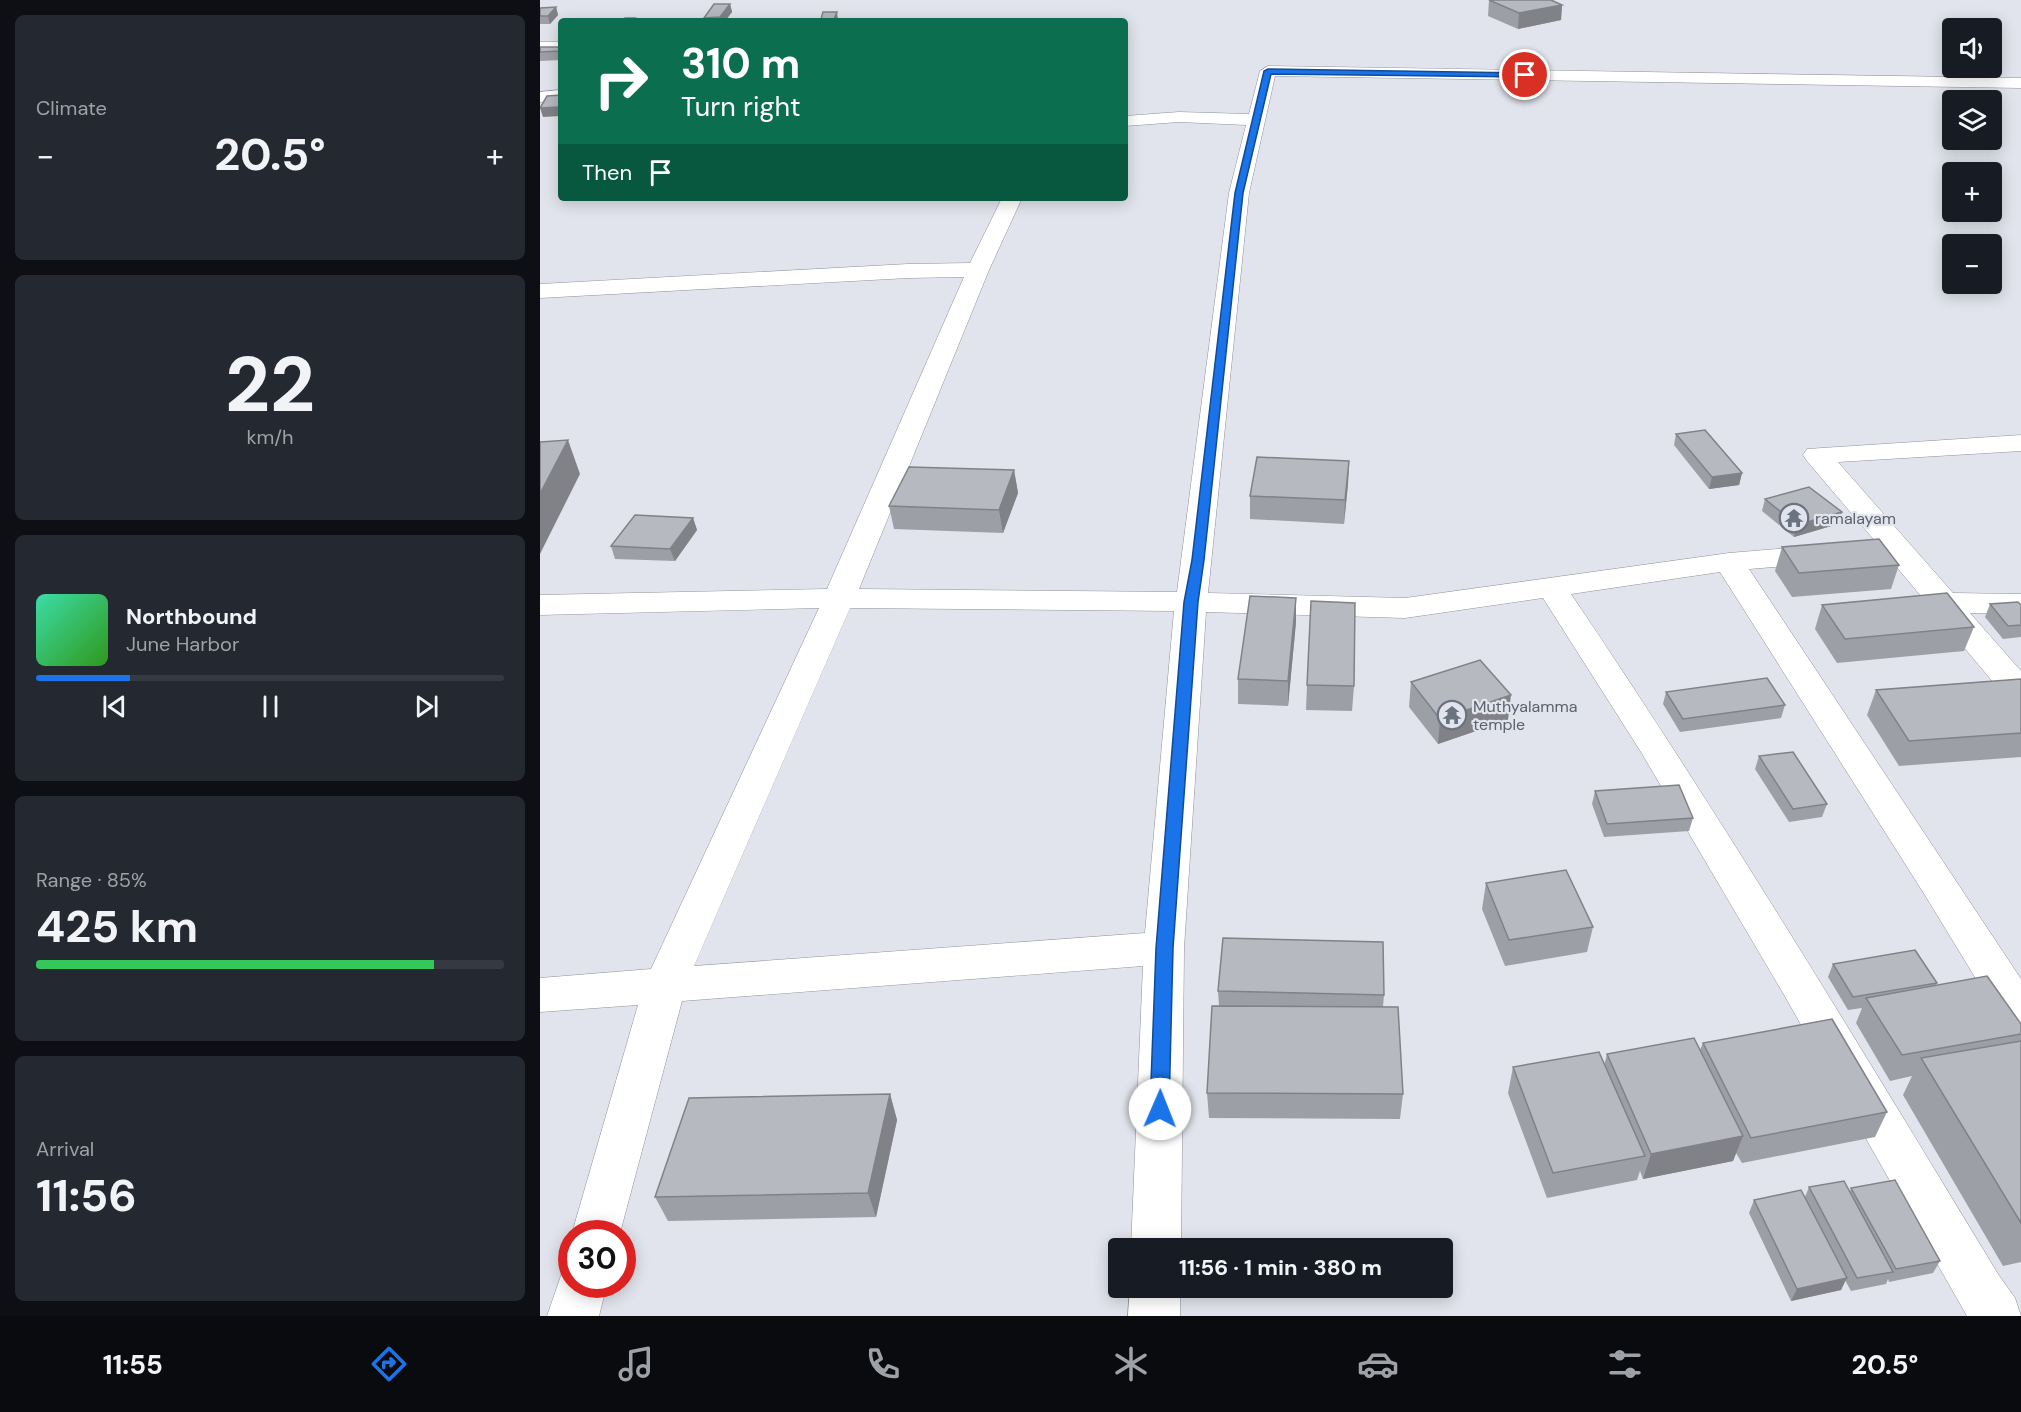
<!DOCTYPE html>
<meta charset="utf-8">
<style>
body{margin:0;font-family:"DM Sans",sans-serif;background:#242831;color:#f1f3f6;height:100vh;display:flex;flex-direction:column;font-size:22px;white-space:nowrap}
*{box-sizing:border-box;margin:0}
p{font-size:20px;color:#9ea1a6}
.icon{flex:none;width:33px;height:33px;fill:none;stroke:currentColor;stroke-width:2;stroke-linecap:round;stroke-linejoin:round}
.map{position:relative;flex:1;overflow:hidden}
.details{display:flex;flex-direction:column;gap:15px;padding:15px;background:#0d0f14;width:540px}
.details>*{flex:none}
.top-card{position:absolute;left:18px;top:18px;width:570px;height:183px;border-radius:6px;box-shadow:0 3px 15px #0003;background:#0b6e4f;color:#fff;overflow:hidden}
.tools{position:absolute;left:1402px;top:18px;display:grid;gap:12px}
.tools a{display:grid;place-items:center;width:60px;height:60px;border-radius:6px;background:#171b24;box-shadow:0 3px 15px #0003;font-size:30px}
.speed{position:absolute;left:18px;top:1220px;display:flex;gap:12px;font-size:30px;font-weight:700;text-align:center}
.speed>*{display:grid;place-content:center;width:78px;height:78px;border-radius:50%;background:#171b24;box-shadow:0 3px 15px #0003;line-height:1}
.speed .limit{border:9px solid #d22;background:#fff;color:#111}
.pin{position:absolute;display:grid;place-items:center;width:51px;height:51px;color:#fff;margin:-26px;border:3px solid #fff;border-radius:50%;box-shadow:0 2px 6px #0007}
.me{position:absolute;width:66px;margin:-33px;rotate:1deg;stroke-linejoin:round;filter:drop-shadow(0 0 4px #0008)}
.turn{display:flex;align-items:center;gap:21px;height:126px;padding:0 24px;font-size:27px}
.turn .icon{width:78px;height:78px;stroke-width:2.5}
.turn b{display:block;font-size:42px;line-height:51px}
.then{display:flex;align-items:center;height:57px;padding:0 24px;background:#0003;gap:12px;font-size:22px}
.big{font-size:45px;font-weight:700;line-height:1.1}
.details .widget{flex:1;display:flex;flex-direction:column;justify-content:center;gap:9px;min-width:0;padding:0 21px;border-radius:9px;background:#242831}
.details .dial{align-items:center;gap:0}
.dial b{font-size:78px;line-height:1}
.song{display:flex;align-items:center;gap:18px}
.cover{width:72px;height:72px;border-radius:9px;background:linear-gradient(135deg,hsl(160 70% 55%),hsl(110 70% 35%))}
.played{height:6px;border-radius:3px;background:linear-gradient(90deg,#1a73e8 20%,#363941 20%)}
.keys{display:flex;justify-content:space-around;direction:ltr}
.heat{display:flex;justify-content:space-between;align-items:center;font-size:33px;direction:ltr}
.charge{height:9px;border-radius:4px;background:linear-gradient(90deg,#34c759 85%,#363941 0)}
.trip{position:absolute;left:568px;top:1238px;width:345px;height:60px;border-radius:6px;background:#171b24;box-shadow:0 3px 15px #0003;font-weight:700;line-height:60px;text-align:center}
.dock{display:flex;height:96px;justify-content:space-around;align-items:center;background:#090b0e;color:#9ea1a6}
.dock .icon{width:42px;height:42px}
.dock .selected{color:#1a73e8}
.dock b{font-size:27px;color:#f1f3f6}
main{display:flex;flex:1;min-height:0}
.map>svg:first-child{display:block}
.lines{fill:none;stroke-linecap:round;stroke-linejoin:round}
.minor-casing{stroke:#8f9199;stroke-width:1}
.minor{fill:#fff;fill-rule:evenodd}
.wall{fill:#9d9fa6}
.shaded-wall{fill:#808287}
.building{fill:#b7b9c1;stroke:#808287;stroke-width:1.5}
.route{fill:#1a73e8;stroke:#114b97;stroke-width:1.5}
.labels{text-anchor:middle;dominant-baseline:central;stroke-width:4.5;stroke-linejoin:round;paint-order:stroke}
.worship-label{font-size:16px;fill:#5b616d;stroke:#e1e4ec;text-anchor:start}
</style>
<main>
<section class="details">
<div class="widget"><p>Climate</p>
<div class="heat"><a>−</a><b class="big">20.5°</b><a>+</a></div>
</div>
<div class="widget dial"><b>22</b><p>km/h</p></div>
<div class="widget">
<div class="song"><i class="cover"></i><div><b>Northbound</b><p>June Harbor</p></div></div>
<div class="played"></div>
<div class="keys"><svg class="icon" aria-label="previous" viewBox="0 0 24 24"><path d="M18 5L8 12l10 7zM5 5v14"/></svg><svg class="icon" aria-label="pause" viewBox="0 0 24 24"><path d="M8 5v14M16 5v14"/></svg><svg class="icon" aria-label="next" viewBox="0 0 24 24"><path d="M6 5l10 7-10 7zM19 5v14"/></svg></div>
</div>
<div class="widget"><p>Range · 85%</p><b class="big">425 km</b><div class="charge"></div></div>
<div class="widget"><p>Arrival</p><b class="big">11:56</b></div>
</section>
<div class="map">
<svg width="1481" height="1316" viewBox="0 0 1481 1316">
<rect width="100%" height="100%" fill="#e1e4ec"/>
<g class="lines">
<g class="minor-casing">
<g id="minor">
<rect x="0" y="42" width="21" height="10"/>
<path d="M728,66L1481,78V88L735,76L709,193L668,593L865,598L1189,553L1335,541L1267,461L1263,455L1267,449L1481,435V451L1298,462L1413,593L1481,594V614L1430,613L1481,671V704L1469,701L1349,558L1209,569L1481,979V1033L1466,1028L1383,892L1180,572L1031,594C1181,816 1319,1045 1458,1274L1475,1298L1481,1316H1427L1243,993L1101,752L1003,598L865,618L666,612L644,948L641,1248H591L603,966L142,1001L80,1233H32L98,1005L0,1012V978L111,969L279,608L0,615V595L287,589L424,277L368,278L0,298V284L368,264L430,263L462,198H482L449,270L319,589L637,592L689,193L706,125L639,122L585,126V116L639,112L709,114L720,71ZM310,608L634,611L605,933L154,966Z"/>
<polygon points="21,90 21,100 0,102 0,92"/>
<polygon points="32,1264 32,1284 67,1284 59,1316 7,1316 24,1267"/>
<polygon points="590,1287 640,1287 640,1316 588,1316"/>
</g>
</g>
<use href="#minor" class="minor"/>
</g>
<g class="wall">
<polygon points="949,0 1022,5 1021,20 978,29 948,16"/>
<polygon points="190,4 192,12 185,21 165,21 164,18"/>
<polygon points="16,7 18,15 10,24 0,24 0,8"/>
<polygon points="283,12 298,20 298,21 281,21"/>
<polygon points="0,47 21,47 21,60 0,61"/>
<polygon points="1136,434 1202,473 1199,485 1169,489 1134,445"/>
<polygon points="809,461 808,484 804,524 710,519 710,496"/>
<polygon points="474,470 478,493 463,533 354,529 349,506"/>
<polygon points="1225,499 1302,512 1298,524 1254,537 1222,511"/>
<polygon points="153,518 157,530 135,561 75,559 71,546"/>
<polygon points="1242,547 1359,565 1351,589 1252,597 1235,571"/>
<polygon points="756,598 756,622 748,706 698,704 698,679"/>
<polygon points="1450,604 1481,605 1481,637 1463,639 1445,617"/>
<polygon points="1282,605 1434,627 1424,651 1297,663 1275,629"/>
<polygon points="1481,679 1481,757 1359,766 1327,715 1336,690"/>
<polygon points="871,682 968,720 898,744 869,707"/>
<polygon points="767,685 814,686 812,711 766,710"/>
<polygon points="1126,692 1245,705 1241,718 1140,732 1123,704"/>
<polygon points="1219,756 1287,804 1282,817 1249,822 1215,769"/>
<polygon points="1055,791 1153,818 1149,831 1064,837 1052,804"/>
<polygon points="946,883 1053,927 1047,952 965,966 942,909"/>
<polygon points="1293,964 1397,983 1396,985 1481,1024 1481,1262 1463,1266 1363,1095 1372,1076 1350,1081 1316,1023 1322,1008 1308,1010 1288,977"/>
<polygon points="678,991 844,995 843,1007 863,1094 860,1119 669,1118 667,1093 679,1006"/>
<polygon points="1163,1043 1347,1112 1335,1137 1202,1163 1196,1153 1193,1161 1103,1179 1100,1171 1097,1180 1007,1198 968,1093 973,1067 1064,1066 1067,1054 1160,1050"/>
<polygon points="350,1094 357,1120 336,1217 128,1221 115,1197"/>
<polygon points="1269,1187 1310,1192 1311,1188 1400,1261 1393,1273 1349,1282 1348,1279 1346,1284 1311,1291 1305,1280 1301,1290 1251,1301 1209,1213 1214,1200 1265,1197"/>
</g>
<g class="shaded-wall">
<polygon points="190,4 192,12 185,21 181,21 180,17"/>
<polygon points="1022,5 1021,20 978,29 979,13"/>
<polygon points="16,7 18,15 10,24 8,16"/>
<polygon points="297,12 298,20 298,21 295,21 294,19"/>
<polygon points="21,102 21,116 3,117 0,108"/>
<polygon points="28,440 40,474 0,554 0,494"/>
<polygon points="809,461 808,484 804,524 805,500"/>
<polygon points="474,470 478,493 463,533 459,510"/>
<polygon points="1202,473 1199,485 1169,489 1172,477"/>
<polygon points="1302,512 1298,524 1254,537 1257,525"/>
<polygon points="153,518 157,530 135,561 130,549"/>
<polygon points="756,598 756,622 748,706 748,681"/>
<polygon points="971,695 968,720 898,744 900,719"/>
<polygon points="350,1094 357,1120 336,1217 328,1193"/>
<polygon points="1203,1136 1193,1161 1103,1179 1111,1154"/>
<polygon points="1307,1278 1301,1290 1251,1301 1257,1289"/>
</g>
<g class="building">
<polygon points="949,0 1011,0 1022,5 979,13"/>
<polygon points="174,4 190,4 180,17 164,18"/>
<polygon points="16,7 8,16 0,16 0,8"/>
<polygon points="283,12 297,12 294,19 281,19"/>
<polygon points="85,18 95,18 92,21 82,21"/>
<polygon points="98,19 108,19 107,21 97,21"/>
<polygon points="0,47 21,47 21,51 0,52"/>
<polygon points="21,95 21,102 18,107 0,108 7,96"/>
<polygon points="1165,430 1202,473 1172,477 1136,434"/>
<polygon points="28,440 0,494 0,442"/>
<polygon points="717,457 809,461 805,500 710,496"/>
<polygon points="369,467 474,470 459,510 349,506"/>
<polygon points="1269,487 1302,512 1257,525 1225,499"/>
<polygon points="95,515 153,518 130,549 71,546"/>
<polygon points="1339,539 1359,565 1259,573 1242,547"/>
<polygon points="1407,593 1434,627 1305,639 1282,605"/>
<polygon points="710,596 756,598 748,681 698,679"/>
<polygon points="771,601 815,603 814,686 767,685"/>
<polygon points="1478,602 1481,605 1481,625 1468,626 1450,604"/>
<polygon points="940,660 971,695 900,719 871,682"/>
<polygon points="1227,678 1245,705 1143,719 1126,692"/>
<polygon points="1481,679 1481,733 1369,741 1336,690"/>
<polygon points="1253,752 1287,804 1253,809 1219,756"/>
<polygon points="1139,785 1153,818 1067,824 1055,791"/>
<polygon points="1026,870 1053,927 969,940 946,883"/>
<polygon points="683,938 843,942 844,995 678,991"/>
<polygon points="1375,950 1397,983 1313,997 1293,964"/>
<polygon points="1447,976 1481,1024 1481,1034 1362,1055 1326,998"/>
<polygon points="672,1006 858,1007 863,1094 667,1093"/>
<polygon points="1292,1019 1347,1112 1211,1138 1163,1043"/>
<polygon points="1154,1038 1203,1136 1111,1154 1067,1054"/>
<polygon points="1481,1041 1481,1223 1381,1058"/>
<polygon points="1059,1052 1105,1156 1013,1173 973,1067"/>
<polygon points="350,1094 328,1193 115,1197 149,1098"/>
<polygon points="1355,1180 1400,1261 1356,1269 1311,1188"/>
<polygon points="1304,1181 1353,1272 1317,1278 1269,1187"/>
<polygon points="1261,1190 1307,1278 1257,1289 1214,1200"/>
</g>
<polygon class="route" points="728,69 985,73 989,75 985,77 731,74 703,193 664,560 658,602 633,948 629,1109 626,1115 620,1118 613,1115 610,1109 616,948 644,602 652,560 695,193 724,71"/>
<defs>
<g id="temple-ring" transform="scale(1.5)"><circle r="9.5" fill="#e1e4ec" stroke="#6b7280" stroke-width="1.5"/><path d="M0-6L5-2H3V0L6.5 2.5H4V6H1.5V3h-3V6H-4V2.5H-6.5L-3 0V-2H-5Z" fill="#6b7280"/></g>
</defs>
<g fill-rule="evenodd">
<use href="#temple-ring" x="1254" y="518"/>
<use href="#temple-ring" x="912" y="715"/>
</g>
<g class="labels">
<g class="worship-label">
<text x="1275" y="518">ramalayam</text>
<text x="933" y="706">Muthyalamma<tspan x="933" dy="18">temple</tspan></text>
</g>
</g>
</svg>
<div class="tools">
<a><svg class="icon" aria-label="sound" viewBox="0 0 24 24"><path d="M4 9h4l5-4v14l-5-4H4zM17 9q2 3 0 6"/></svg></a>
<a><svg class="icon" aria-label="layers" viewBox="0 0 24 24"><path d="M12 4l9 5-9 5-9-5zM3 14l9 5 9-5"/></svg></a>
<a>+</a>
<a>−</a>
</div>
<div class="speed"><div class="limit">30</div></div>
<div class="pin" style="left:985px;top:75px;background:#d93025"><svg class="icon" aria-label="arrive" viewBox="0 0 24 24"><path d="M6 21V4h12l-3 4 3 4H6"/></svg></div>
<svg class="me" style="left:620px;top:1109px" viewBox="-20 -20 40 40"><circle r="19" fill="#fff"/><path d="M0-13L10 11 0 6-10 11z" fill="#1a73e8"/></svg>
<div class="trip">11:56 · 1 min · 380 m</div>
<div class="top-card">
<div class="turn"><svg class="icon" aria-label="right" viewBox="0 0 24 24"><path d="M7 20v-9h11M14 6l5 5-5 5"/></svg><div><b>310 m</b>Turn right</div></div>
<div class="then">Then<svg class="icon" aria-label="arrive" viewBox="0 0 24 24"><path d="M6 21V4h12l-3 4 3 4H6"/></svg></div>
</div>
</div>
</main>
<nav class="dock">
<b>11:55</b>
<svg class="icon selected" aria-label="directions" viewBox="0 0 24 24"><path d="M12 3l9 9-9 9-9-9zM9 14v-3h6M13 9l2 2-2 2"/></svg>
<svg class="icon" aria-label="music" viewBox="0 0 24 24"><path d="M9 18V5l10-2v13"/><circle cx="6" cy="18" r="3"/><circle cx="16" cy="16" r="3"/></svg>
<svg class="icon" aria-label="phone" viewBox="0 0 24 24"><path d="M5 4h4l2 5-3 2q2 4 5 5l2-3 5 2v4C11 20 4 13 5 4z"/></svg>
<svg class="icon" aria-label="climate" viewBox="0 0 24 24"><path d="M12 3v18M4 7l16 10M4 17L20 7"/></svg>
<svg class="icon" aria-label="car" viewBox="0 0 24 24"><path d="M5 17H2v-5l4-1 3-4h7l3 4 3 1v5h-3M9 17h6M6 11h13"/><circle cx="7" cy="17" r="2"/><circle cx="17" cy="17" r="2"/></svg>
<svg class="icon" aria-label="filters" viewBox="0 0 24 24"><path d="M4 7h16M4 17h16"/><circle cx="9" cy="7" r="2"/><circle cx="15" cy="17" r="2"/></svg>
<b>20.5°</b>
</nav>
